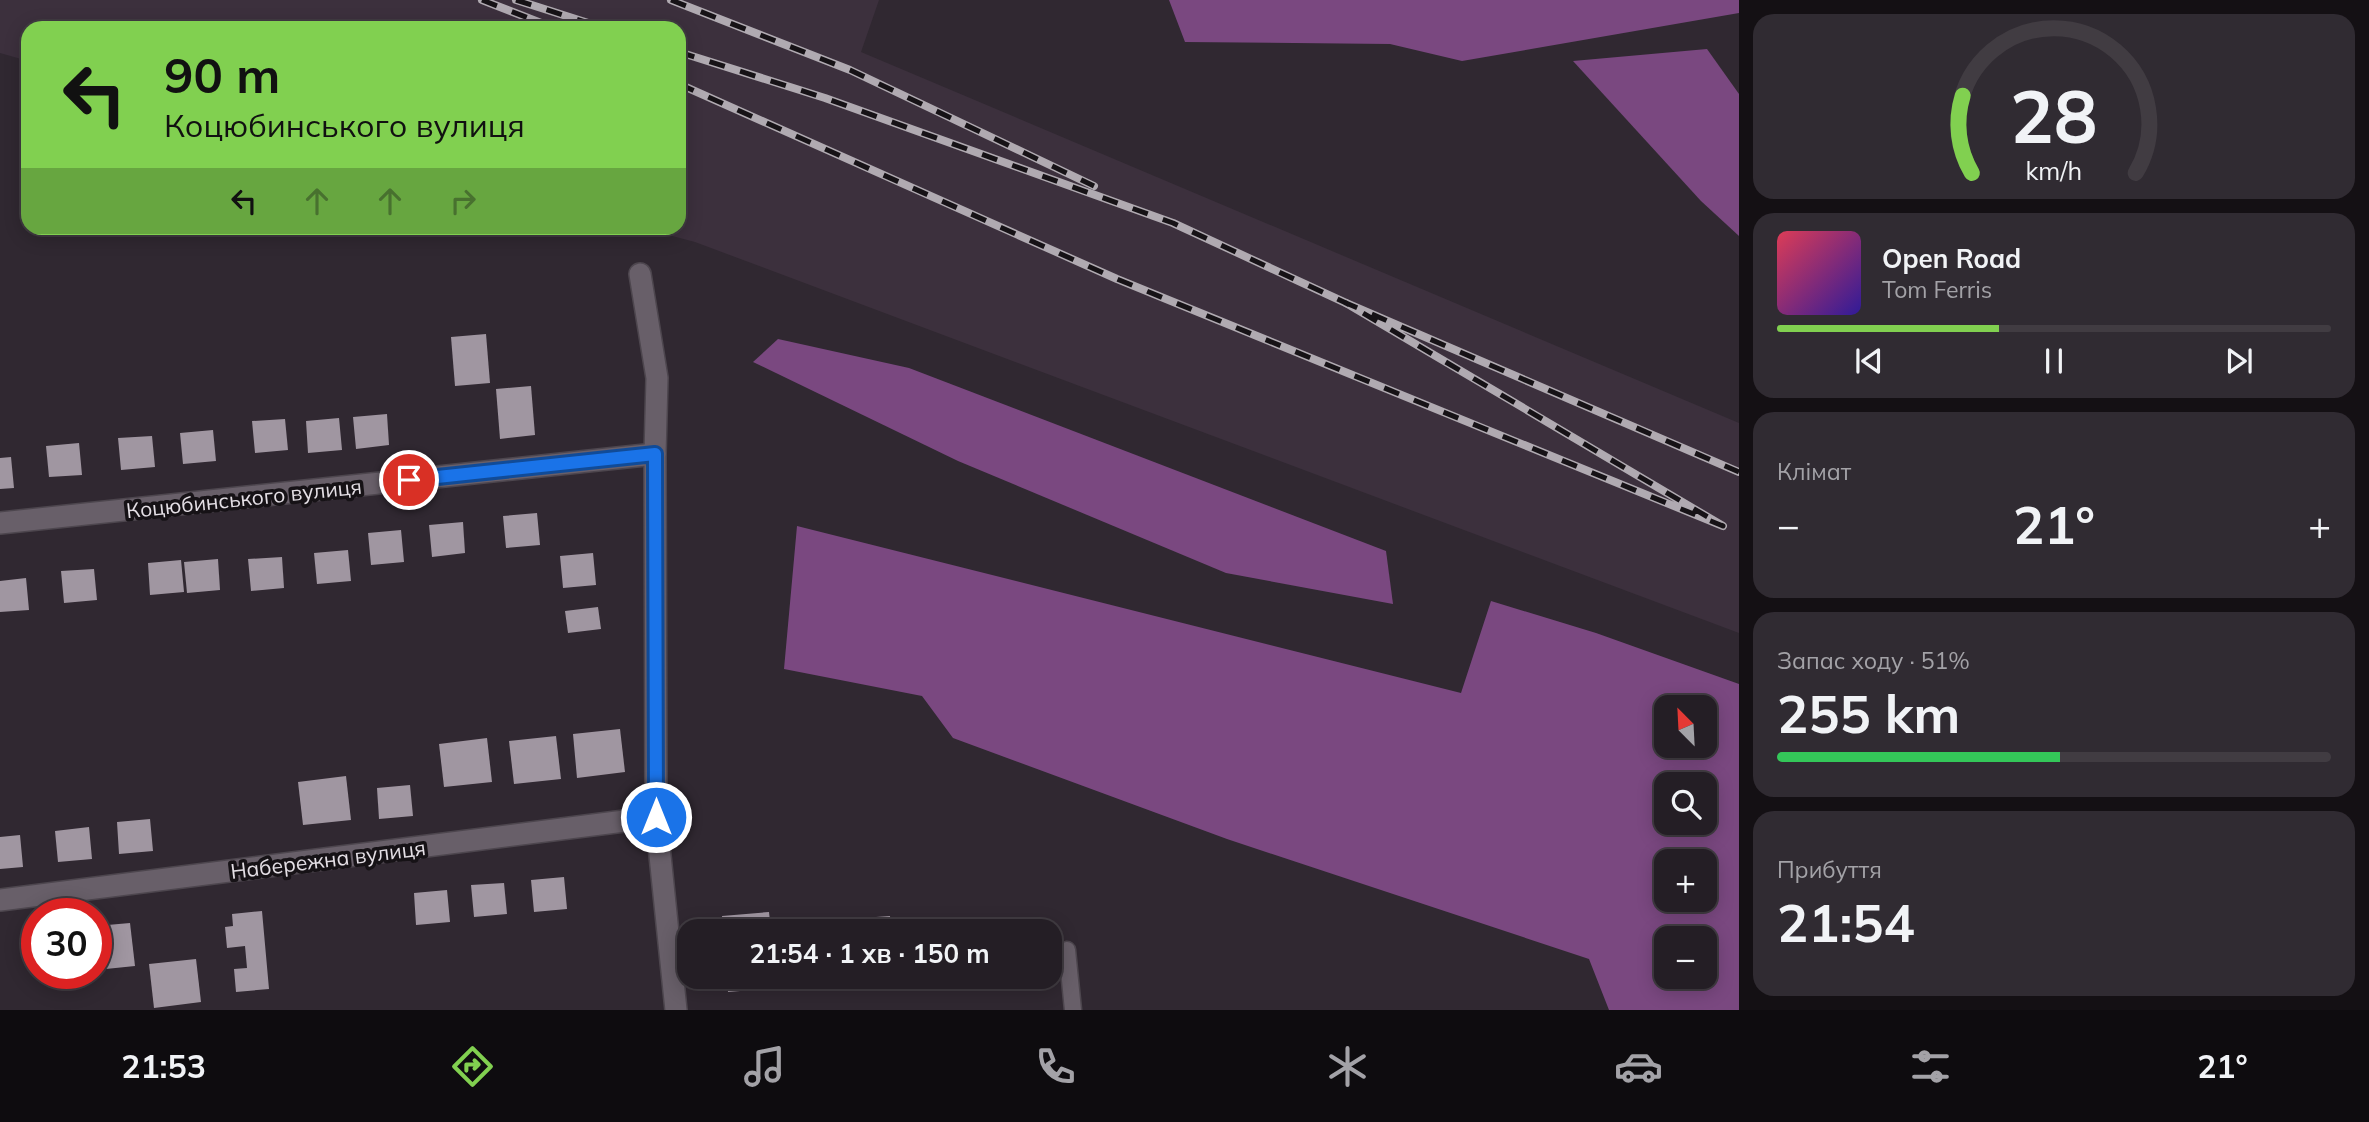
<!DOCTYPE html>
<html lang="uk">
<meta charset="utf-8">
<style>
body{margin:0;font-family:Mulish,sans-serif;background:#302b32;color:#f1f3f6;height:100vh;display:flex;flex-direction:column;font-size:26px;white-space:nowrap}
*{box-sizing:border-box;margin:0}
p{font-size:23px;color:#a3a2a7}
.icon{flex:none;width:38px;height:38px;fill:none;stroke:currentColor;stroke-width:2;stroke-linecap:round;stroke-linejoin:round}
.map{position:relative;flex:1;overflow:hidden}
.sheet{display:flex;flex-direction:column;gap:14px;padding:14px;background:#141014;width:630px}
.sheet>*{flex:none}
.banner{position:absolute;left:21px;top:21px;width:665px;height:214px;border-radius:21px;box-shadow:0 4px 18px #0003,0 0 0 2px #413c42;background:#81d050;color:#111;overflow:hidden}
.needle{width:46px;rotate:336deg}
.fabs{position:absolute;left:1654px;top:695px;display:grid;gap:14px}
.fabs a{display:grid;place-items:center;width:63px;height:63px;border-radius:14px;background:#241e25;box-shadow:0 4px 18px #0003,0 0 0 2px #413c42;font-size:35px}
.speed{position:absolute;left:21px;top:898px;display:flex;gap:14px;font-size:35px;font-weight:700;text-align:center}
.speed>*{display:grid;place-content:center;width:91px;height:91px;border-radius:50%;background:#241e25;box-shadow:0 4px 18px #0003,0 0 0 2px #413c42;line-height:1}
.speed .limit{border:10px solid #d22;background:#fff;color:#111}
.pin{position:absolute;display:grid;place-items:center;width:60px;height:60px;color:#fff;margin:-30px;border:4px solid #fff;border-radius:50%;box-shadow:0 2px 7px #0007}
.me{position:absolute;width:77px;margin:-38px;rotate:0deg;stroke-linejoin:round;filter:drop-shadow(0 0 5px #0008)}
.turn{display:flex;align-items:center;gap:24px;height:147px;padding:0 28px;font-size:32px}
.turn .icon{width:91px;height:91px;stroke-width:2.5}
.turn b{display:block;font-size:49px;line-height:60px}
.lanes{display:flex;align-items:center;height:66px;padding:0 28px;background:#0003;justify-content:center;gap:35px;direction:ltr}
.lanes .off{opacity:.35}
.big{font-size:52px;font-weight:700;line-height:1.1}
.sheet .widget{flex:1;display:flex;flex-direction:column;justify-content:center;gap:10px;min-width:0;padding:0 24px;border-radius:21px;background:#302b32}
.sheet .dial{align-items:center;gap:0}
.dial svg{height:182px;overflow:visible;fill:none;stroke:#413c42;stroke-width:7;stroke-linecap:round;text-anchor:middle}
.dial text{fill:#f1f3f6;stroke:none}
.song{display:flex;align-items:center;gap:21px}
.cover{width:84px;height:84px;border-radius:10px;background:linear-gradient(135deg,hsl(350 70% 55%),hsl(250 70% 35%))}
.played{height:7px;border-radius:4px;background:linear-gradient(90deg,#81d050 40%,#413c42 40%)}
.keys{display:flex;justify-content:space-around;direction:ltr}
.heat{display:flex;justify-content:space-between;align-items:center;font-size:38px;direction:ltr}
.charge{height:10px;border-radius:5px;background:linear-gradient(90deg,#34c759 51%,#413c42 0)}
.trip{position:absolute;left:677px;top:919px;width:385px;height:70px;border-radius:21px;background:#241e25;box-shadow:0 4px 18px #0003,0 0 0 2px #413c42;font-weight:700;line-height:70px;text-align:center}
.menu{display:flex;height:112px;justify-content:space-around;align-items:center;background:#0e0c0f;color:#a3a2a7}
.menu .icon{width:49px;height:49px}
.menu .on{color:#81d050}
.menu b{font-size:32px;color:#f1f3f6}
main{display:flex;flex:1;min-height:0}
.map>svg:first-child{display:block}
.built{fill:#3c303d}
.forest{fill:#7a4880;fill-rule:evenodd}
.building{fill:#a096a1}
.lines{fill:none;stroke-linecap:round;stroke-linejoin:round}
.lane-casing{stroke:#4d464e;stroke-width:19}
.street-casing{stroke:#4d464e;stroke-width:24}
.lane{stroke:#685f69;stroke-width:16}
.street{stroke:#685f69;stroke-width:21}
.rail-casing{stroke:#b0aab1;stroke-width:8}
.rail{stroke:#161216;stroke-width:5;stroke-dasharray:16;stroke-linecap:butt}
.route-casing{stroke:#114b97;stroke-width:18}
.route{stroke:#1a73e8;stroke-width:12}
.labels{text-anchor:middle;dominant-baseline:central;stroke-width:7;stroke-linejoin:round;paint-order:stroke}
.street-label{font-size:21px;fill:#e4dfe5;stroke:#161216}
</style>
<main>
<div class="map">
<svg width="1739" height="1010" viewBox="0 0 1739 1010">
<rect width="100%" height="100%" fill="#302831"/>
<polygon class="built" points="0,0 879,0 861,52 1739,423 1739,633 695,242 642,228 679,228 679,28 28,28 28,61 0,53"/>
<g class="forest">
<polygon points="1169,0 1739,0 1739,13 1462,61 1390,44 1185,42"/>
<polygon points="1707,49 1739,94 1739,236 1701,201 1573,61"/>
<polygon points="778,339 909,368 1386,551 1393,604 1226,573 958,461 753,362"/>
<path d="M797,526L1461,693L1491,601L1596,633L1739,684V1010H1609L1589,959L1227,839L953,738L922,696L784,669ZM1704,707V746H1666V707ZM1704,784V822H1666V784ZM1704,861V900H1666V861ZM1704,938V976H1666V938Z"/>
</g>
<g class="building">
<polygon points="486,334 490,383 455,386 451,337"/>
<polygon points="531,386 535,435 500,439 496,389"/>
<polygon points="387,414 389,445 356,449 353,417"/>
<polygon points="339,418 342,450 308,453 306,421"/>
<polygon points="285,419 288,450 255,453 252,421"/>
<polygon points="213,430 216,461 183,464 180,433"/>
<polygon points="152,436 155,467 121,470 118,438"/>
<polygon points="79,443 82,475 49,477 46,446"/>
<polygon points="11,457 14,488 0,489 0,458"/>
<polygon points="537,513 540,545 506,548 503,516"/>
<polygon points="463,522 465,553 432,557 429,525"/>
<polygon points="401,530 404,562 371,565 368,533"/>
<polygon points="348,550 351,581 317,584 314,553"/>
<polygon points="593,553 596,585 563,588 560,556"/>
<polygon points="282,557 284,588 251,591 248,559"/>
<polygon points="218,559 220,590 187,593 184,562"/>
<polygon points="181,560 184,592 150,595 148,563"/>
<polygon points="94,569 97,600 64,603 61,571"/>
<polygon points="26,578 29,610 0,612 0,581"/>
<polygon points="598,607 601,629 568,633 565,611"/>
<polygon points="620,729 625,772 577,778 573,734"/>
<polygon points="556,736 561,779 514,784 509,741"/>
<polygon points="487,738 492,782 444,787 439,744"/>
<polygon points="346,776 351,820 303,825 298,782"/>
<polygon points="410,785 413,816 379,819 377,788"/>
<polygon points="150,819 153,851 119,854 117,822"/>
<polygon points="89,827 92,859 58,862 55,831"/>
<polygon points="20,835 23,867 0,869 0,837"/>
<polygon points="564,877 567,909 534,912 531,880"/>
<polygon points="504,883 507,914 474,917 471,885"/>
<polygon points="447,890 450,922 416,925 414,893"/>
<polygon points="262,911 269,989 236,992 234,969 247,968 245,946 227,948 225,927 233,926 232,914"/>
<polygon points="769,912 771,931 723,931 722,916"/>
<polygon points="890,916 891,931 849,931 848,919"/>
<polygon points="130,923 135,966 96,970 96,926"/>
<polygon points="196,959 201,1002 154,1008 149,964"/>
<polygon points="727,976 774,976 775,988 728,992"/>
</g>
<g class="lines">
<g class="lane-casing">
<polyline id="lane" points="1067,950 1073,1010"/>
</g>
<g class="street-casing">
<g id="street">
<polyline points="640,274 657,378 655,454 656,817 676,1010"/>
<polyline points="0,523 655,454"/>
<polyline points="0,900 656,817"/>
</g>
</g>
<use href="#lane" class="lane"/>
<use href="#street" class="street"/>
<g class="rail-casing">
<g id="rail">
<polyline points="482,0 554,28"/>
<polyline points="516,0 604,28"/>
<polyline points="671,0 850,70 1094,186"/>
<polyline points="679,52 825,98 1173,223 1346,303"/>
<polyline points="679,84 1117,279 1723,526 1346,303 1739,472"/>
</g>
</g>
<use href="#rail" class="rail"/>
</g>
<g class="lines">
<g class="route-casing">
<polyline id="route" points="409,480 655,454 656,817"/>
</g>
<use href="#route" class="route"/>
</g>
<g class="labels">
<g class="street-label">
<text transform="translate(244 498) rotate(-6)">Коцюбинського вулиця</text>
<text transform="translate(328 859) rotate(-7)">Набережна вулиця</text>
</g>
</g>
</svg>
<div class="fabs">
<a><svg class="needle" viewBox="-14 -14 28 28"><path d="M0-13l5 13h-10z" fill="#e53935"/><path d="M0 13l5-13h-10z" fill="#a3a2a7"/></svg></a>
<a><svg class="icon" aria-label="search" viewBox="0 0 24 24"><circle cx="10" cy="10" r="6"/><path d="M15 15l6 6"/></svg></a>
<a>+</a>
<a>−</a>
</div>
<div class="speed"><div class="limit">30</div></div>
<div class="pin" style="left:409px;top:480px;background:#d93025"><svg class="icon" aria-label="arrive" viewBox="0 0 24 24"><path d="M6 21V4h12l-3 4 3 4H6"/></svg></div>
<svg class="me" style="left:656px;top:817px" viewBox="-20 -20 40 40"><circle r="17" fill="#1a73e8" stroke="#fff" stroke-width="3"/><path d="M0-11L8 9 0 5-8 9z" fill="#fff"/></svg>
<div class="trip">21:54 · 1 хв · 150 m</div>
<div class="banner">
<div class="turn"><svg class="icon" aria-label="left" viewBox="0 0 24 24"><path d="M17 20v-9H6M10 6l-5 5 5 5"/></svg><div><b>90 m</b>Коцюбинського вулиця</div></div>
<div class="lanes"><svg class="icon" aria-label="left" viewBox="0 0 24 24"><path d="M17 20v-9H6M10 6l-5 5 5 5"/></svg><svg class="icon off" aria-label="ahead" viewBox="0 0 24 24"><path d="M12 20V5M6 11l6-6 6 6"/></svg><svg class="icon off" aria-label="ahead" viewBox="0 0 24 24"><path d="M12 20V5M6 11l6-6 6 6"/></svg><svg class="icon off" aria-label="right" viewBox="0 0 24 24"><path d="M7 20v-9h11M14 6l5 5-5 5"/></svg></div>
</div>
</div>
<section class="sheet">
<div class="widget dial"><svg viewBox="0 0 100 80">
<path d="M14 69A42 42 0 1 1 86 69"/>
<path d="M14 69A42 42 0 0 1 10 35" stroke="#81d050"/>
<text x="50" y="56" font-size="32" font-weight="700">28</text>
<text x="50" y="72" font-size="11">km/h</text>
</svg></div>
<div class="widget">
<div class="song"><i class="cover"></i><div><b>Open Road</b><p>Tom Ferris</p></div></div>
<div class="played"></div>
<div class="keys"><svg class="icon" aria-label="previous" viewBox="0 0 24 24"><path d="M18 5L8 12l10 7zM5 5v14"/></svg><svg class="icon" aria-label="pause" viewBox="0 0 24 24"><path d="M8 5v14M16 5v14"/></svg><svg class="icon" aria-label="next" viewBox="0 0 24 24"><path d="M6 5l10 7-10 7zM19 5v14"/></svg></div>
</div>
<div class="widget"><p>Клімат</p>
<div class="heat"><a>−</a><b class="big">21°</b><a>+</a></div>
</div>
<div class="widget"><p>Запас ходу · 51%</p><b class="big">255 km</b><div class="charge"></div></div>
<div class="widget"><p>Прибуття</p><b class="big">21:54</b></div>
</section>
</main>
<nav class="menu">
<b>21:53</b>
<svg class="icon on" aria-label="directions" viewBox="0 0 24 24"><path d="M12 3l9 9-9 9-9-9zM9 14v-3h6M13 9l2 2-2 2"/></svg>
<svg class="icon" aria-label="music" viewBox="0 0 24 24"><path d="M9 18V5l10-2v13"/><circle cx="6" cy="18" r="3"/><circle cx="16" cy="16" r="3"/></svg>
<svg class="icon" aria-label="phone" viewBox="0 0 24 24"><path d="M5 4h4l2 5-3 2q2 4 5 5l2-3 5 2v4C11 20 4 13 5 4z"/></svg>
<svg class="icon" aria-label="climate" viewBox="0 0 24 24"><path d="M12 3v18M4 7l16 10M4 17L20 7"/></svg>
<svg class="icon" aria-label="car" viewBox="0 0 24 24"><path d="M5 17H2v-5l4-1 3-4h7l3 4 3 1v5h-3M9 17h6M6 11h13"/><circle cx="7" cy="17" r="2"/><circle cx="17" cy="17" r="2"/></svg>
<svg class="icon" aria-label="filters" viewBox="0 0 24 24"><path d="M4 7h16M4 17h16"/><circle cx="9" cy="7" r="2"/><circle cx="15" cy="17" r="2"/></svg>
<b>21°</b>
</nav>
